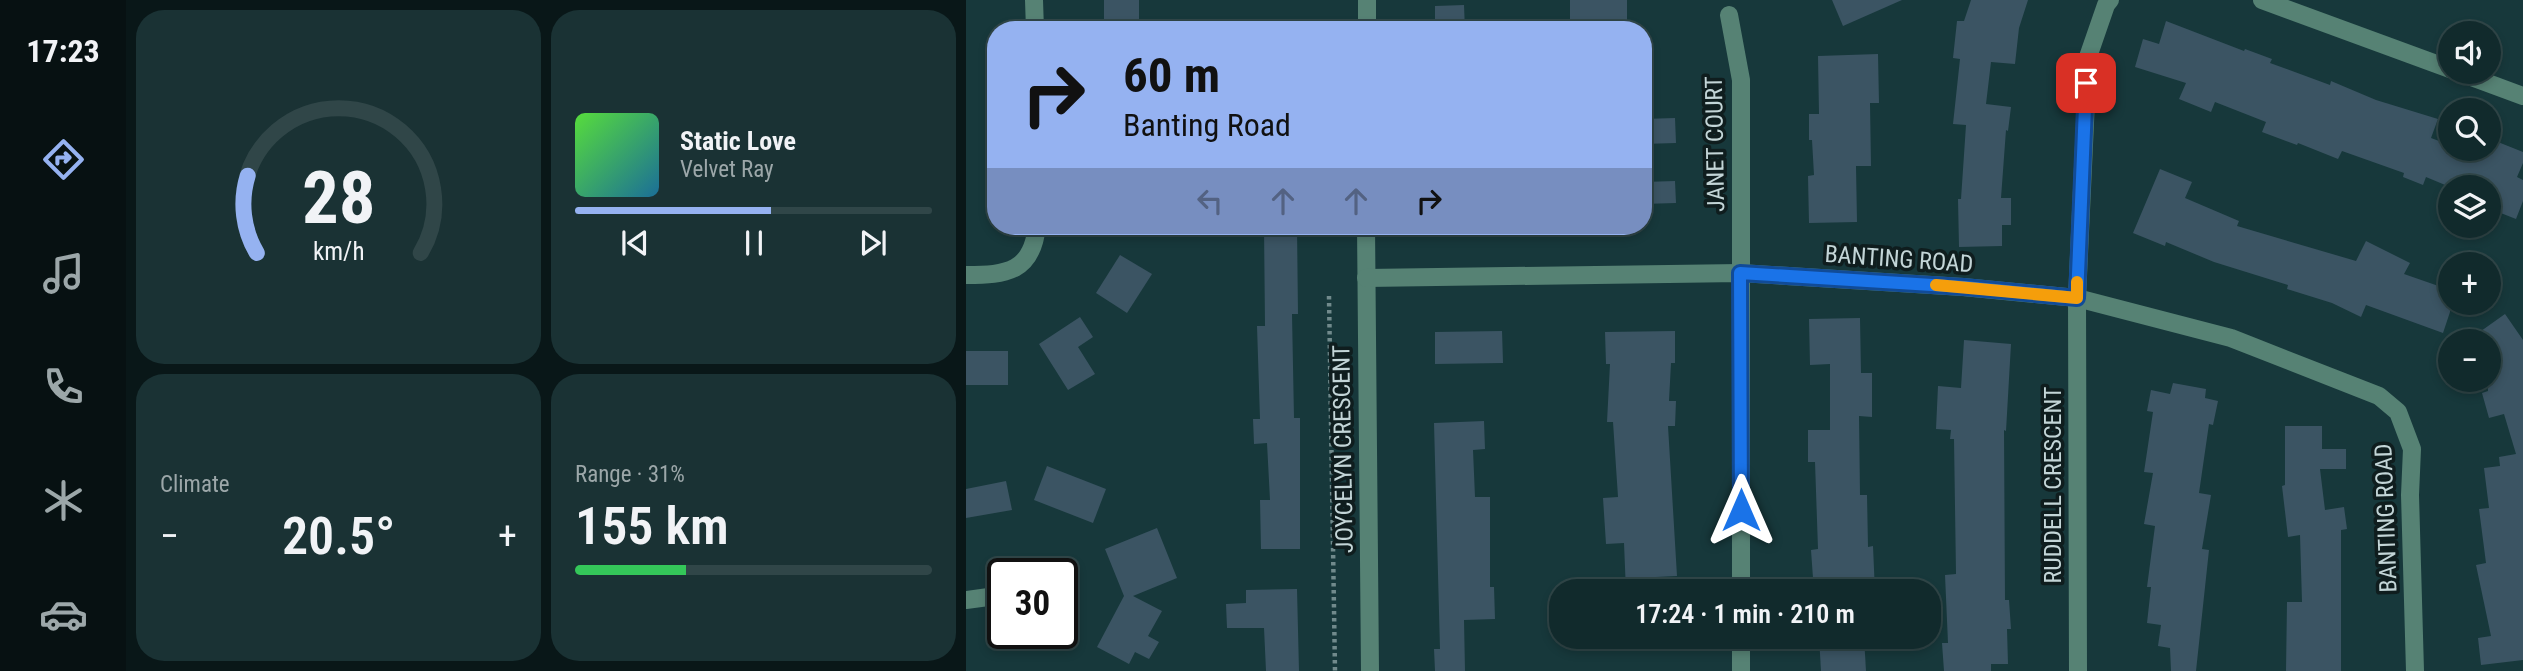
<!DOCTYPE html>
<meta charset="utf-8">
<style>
body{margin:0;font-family:"Roboto Condensed",sans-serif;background:#1a3234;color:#f1f3f6;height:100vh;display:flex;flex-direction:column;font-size:26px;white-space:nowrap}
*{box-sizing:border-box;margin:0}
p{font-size:23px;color:#9ca7a9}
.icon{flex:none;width:38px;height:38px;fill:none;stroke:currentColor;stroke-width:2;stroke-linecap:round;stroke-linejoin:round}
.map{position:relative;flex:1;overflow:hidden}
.panel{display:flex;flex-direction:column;gap:10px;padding:10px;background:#091718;width:840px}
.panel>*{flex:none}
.top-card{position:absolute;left:21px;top:21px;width:665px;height:214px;border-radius:28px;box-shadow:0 4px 10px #0003,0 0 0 2px #304648;background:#95b2f1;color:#111;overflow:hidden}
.buttons{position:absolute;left:1472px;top:21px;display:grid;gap:14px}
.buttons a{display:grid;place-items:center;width:63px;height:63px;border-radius:50%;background:#112a2c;box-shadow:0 4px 10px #0003,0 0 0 2px #304648;font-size:35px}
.speed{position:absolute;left:21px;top:558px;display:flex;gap:14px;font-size:35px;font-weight:700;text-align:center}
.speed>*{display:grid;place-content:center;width:91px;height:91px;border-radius:50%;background:#112a2c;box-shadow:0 4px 10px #0003,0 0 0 2px #304648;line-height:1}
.speed .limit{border:4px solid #111;border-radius:10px;background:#fff;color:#111}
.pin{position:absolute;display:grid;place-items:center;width:60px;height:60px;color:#fff;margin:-30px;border-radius:14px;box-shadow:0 4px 10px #0006}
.me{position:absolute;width:77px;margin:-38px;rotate:0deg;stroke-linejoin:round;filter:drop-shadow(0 0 5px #0008)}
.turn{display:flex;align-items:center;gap:24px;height:147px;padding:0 21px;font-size:32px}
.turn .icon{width:91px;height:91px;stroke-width:2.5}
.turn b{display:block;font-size:49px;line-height:60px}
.lanes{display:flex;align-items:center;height:66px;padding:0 21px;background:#0003;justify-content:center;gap:35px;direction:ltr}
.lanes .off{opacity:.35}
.big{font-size:52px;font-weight:600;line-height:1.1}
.panel .tile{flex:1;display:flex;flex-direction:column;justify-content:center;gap:10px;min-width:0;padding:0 24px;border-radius:28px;background:#1a3234}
.panel .dial{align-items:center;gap:0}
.dial svg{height:182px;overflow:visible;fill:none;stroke:#304648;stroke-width:7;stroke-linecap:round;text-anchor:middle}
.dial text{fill:#f1f3f6;stroke:none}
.song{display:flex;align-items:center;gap:21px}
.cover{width:84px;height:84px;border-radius:10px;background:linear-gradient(135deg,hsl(110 70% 55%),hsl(200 70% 35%))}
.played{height:7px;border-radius:4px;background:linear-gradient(90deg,#95b2f1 55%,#304648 55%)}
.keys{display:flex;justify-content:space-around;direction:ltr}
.heat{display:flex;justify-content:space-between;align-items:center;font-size:38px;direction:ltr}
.charge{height:10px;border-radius:5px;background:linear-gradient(90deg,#34c759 31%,#304648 0)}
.panel .tiles{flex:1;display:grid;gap:10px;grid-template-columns:repeat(2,1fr)}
.trip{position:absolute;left:583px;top:579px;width:392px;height:70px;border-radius:28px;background:#112a2c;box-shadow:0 4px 10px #0003,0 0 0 2px #304648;font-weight:600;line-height:70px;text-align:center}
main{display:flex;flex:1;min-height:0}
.menu{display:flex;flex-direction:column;width:126px;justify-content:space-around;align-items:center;background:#071112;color:#9ca7a9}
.menu .icon{width:49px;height:49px}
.menu .current{color:#95b2f1}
.menu b{font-size:32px;color:#f1f3f6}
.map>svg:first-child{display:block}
.building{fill:#3b5463}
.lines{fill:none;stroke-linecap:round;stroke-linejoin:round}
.path{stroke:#718a8c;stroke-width:4.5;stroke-dasharray:3.5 3.5;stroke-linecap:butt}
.minor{stroke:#568274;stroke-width:18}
.route-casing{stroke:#114b97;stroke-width:18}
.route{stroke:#1a73e8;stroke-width:12}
.slow{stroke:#f59e0b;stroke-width:12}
.labels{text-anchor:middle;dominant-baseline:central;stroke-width:7;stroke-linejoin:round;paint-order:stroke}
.street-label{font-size:24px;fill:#c3d5d7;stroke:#0f1d1e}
</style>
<main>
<nav class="menu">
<b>17:23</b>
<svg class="icon current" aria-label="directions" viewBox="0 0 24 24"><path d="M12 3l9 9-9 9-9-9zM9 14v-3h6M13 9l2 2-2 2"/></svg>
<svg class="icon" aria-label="music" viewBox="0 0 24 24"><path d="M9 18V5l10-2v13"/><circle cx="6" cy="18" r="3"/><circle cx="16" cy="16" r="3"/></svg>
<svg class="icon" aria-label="phone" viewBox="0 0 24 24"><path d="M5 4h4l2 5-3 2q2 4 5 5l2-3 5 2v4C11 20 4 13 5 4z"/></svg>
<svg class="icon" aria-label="climate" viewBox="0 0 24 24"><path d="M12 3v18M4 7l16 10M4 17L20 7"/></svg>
<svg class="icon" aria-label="car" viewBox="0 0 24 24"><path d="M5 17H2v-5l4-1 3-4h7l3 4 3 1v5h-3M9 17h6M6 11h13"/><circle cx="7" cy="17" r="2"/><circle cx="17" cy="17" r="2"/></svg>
</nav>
<section class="panel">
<div class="tiles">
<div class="tile dial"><svg viewBox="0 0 100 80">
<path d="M14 69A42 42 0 1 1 86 69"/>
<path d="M14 69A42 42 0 0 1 10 35" stroke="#95b2f1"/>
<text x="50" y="56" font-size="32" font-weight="700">28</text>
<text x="50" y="72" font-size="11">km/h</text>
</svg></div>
<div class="tile">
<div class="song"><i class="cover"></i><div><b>Static Love</b><p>Velvet Ray</p></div></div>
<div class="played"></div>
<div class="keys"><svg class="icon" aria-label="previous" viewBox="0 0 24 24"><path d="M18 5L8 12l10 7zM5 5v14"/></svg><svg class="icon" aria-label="pause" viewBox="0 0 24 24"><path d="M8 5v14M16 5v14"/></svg><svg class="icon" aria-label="next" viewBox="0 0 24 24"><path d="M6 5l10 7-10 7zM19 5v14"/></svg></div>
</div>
<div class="tile"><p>Climate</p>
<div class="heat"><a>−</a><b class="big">20.5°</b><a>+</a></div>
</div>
<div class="tile"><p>Range · 31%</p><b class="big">155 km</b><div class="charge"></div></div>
</div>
</section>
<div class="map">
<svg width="1557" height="671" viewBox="0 0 1557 671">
<rect width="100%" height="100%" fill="#17383b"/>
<g class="building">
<rect x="138" y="0" width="35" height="30"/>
<polygon points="604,0 661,0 661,20 654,20 654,30 604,30"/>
<polygon points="866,0 936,0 877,26"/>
<polygon points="1005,0 1062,0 1053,28 1049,64 1025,62 1020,104 1045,107 1042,131 1040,130 1035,198 1045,198 1045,225 1036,225 1036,246 993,247 992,199 995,199 1000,125 987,124 994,59 987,58 991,21 998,21"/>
<polygon points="498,5 499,30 469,30 469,6"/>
<polygon points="1200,21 1278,51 1279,49 1306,59 1304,63 1364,85 1365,81 1410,100 1472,119 1465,138 1484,145 1484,149 1522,149 1522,138 1557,152 1557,163 1551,177 1557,180 1557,201 1550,219 1522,208 1522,187 1484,187 1460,177 1457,185 1437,177 1438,173 1376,151 1372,159 1332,143 1331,145 1296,132 1300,122 1249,102 1245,112 1213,99 1220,83 1169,67 1177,39 1193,44"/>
<polygon points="912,54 913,103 904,103 905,166 890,166 891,222 843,223 842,176 848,175 846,140 843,140 843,114 853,114 852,56"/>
<polygon points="709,118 710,143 677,144 677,119"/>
<polygon points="1194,169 1226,182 1219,198 1273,221 1271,226 1390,261 1400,241 1444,263 1438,274 1484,290 1484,312 1477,333 1400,305 1395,317 1366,303 1321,289 1322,285 1248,262 1200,242 1199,246 1167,233"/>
<polygon points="709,181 710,203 677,204 677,182"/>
<polygon points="298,226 331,226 332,314 326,314 328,418 334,418 334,549 295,549 294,500 304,500 301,443 288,444 287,419 294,419 291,326 299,326"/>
<polygon points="154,255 186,274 161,313 130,293"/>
<polygon points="1539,314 1557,340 1557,660 1515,665 1512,638 1525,636 1510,565 1520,563 1513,509 1523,508 1518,468 1534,466 1533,457 1550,454 1538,414 1523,418 1516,393 1522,391 1522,341 1501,341"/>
<polygon points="114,317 127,337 112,347 129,374 102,390 73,344"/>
<polygon points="894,318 895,373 906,373 906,417 893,416 894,495 901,495 902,547 907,546 909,592 871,592 871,577 847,578 845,550 852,549 849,462 842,462 842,430 864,430 864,364 844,365 843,319"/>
<polygon points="536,331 537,363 469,364 469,332"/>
<polygon points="709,331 709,363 705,363 703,401 710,401 709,426 702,426 711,576 690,577 691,592 660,592 658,543 640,544 637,498 652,497 647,422 641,422 644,364 640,364 639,332"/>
<polygon points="998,340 1045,344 1040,431 1038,430 1039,600 1043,600 1045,629 1041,629 1042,664 1025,664 1025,671 978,671 976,643 982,643 979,575 990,574 989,507 988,439 984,439 985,430 970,429 972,386 995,388"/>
<rect x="0" y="351" width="42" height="34"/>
<polygon points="1207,383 1240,389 1239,398 1252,401 1247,425 1243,424 1233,493 1245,495 1236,549 1243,550 1230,671 1205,671 1204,648 1192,646 1195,625 1181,623 1185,587 1181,587 1189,526 1178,524 1187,473 1178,472 1187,412 1181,411 1185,390 1204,394"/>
<polygon points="518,421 519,449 507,450 509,497 524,497 524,587 528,587 529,619 498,620 499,671 469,671 468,649 474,649 468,423"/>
<polygon points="1319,426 1356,426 1356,449 1380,449 1380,469 1354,469 1359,510 1378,507 1381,529 1375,530 1375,671 1320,671 1321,602 1336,602 1334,535 1322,537 1316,486 1319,485"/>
<polygon points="81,466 140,489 127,523 68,500"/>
<polygon points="40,481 46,510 0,518 0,489"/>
<polygon points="191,528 211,578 167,596 196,611 182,636 193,642 183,659 169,652 163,664 131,647 158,596 139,549"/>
<polygon points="331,589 333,671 300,671 298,628 261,628 260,604 280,603 280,590"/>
<polygon points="853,637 898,637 900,671 855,671"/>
</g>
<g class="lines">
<polyline class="path" points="363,296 369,671"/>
<g class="minor">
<polyline points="68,0 69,30"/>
<polyline points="1296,0 1484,69"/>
<polyline points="763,15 775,80 775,592"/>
<polyline points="401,30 401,0"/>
<polyline points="1492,72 1557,96"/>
<polyline points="400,226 404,671"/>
<path d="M0,275C41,275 66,272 71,226"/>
<polyline points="400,278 774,273 997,287 1111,298 1265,338 1413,396 1432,412 1446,449 1444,495 1449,671"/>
<polyline points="0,600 37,595"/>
<polyline points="775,637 775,671"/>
<polyline points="1112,671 1111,298 1122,57 1140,5 1144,0"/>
</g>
</g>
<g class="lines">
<g class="route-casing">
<polyline id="route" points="775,510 774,273 998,287 1111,298 1120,83"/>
</g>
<use href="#route" class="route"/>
<polyline class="slow" points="970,285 1111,298 1111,282"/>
</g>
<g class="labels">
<g class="street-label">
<text transform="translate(749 144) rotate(-91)">JANET COURT</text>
<text transform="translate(933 259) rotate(4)">BANTING ROAD</text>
<text transform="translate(377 449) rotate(-91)">JOYCELYN CRESCENT</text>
<text transform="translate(1087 485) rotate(-90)">RUDDELL CRESCENT</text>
<text transform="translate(1420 518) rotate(-92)">BANTING ROAD</text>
</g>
</g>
</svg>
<div class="buttons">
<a><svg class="icon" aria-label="sound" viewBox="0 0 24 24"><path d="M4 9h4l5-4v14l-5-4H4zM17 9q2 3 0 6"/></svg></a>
<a><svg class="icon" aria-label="search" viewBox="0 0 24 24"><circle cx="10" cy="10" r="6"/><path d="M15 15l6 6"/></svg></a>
<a><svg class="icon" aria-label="layers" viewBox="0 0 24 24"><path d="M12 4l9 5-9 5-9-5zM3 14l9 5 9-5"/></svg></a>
<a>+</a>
<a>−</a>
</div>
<div class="speed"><div class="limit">30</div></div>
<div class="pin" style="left:1120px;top:83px;background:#d93025"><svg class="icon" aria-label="arrive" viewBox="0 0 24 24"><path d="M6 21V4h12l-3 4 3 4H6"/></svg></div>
<svg class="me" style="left:775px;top:510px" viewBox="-20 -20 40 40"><path d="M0-17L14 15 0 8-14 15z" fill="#1a73e8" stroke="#fff" stroke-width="4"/></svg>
<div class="trip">17:24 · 1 min · 210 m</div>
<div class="top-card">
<div class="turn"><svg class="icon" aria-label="right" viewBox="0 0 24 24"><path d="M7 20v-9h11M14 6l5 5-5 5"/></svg><div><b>60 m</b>Banting Road</div></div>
<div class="lanes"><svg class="icon off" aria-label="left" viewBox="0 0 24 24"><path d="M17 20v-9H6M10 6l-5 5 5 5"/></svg><svg class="icon off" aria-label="ahead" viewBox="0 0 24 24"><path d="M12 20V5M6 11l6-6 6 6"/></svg><svg class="icon off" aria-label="ahead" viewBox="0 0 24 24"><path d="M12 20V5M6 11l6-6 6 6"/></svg><svg class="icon" aria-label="right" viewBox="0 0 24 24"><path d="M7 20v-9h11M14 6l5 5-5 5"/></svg></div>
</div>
</div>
</main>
